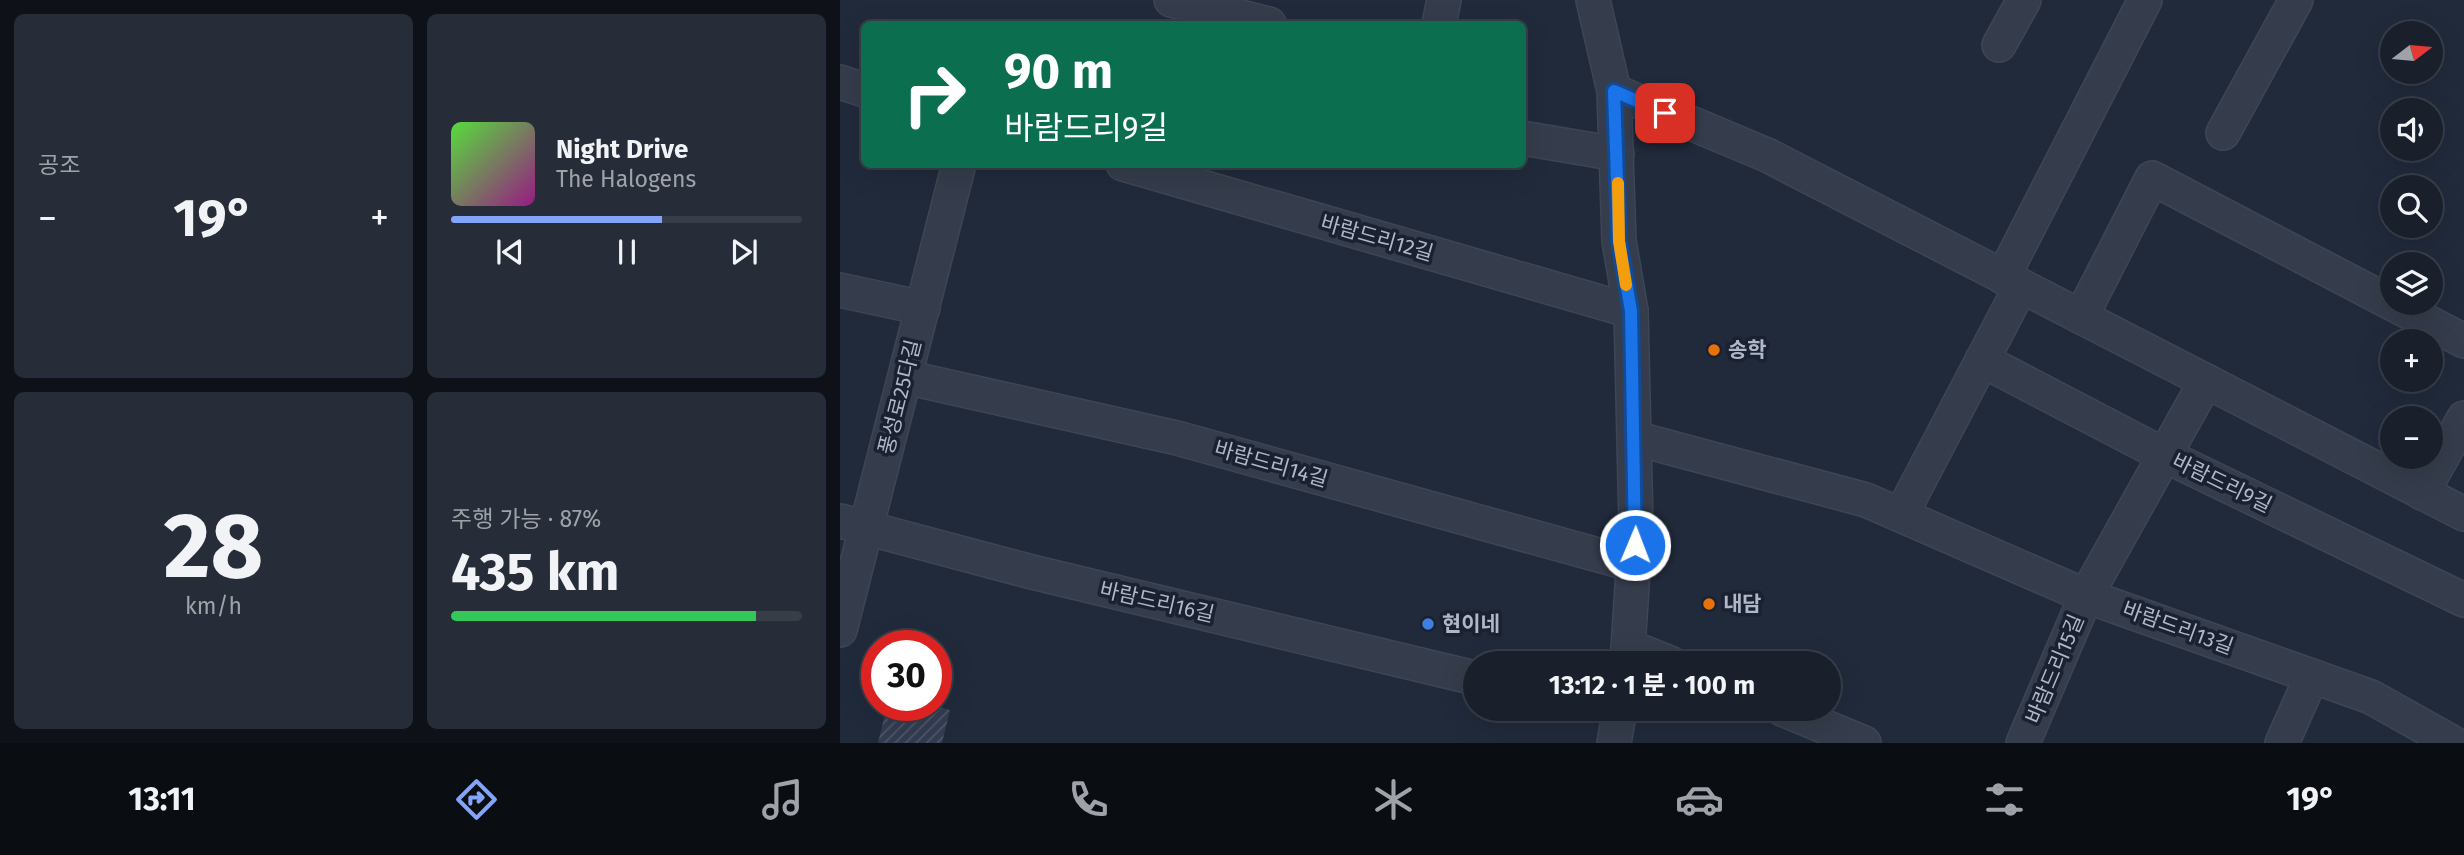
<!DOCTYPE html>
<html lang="ko">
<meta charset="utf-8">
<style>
body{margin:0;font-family:"Fira Sans","Noto Sans KR",sans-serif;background:#262d38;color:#f1f3f6;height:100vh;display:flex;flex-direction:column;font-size:26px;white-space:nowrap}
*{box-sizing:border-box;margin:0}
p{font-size:23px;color:#9fa3a9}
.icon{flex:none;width:38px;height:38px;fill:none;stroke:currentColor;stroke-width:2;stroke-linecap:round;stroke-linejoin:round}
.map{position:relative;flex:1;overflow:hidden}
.panel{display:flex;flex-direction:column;gap:14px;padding:14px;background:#0e1218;width:840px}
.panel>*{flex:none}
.guide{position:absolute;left:21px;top:21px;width:665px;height:147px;border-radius:10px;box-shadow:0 7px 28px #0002,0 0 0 2px #373e48;background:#0b6e4f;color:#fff;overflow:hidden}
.needle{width:46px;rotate:74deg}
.controls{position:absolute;left:1540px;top:21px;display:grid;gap:14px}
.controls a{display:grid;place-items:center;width:63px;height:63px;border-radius:50%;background:#19202c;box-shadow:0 7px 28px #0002,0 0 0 2px #373e48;font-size:35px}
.speed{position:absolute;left:21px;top:630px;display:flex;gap:14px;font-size:35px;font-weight:700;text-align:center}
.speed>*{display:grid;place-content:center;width:91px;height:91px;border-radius:50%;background:#19202c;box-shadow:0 7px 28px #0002,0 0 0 2px #373e48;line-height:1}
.speed .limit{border:10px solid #d22;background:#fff;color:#111}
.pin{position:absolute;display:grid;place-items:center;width:60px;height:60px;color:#fff;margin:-30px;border-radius:14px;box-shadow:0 4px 10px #0006}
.me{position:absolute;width:77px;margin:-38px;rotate:1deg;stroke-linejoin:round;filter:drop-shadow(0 0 5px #0008)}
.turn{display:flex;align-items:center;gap:24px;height:147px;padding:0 28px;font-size:32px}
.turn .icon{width:91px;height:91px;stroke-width:2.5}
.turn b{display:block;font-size:49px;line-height:60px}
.big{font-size:52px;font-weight:700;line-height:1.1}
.panel .tile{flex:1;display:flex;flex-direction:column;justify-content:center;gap:10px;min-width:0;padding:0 24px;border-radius:10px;background:#262d38}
.panel .dial{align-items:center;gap:0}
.dial b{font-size:91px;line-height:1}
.song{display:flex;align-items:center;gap:21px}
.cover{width:84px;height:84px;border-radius:10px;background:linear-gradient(135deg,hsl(110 70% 55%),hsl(310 70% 35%))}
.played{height:7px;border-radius:4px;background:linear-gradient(90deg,#82a4fa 60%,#373e48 60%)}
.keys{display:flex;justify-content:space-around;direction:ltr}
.heat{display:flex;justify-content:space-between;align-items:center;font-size:38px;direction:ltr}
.charge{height:10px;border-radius:5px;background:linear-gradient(90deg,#34c759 87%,#373e48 0)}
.panel .tiles{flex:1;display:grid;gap:14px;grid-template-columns:repeat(2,1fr)}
.trip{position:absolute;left:623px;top:651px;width:378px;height:70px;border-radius:35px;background:#19202c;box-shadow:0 7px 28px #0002,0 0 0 2px #373e48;font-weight:700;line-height:70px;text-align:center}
.tabs{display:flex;height:112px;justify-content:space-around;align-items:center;background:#0a0d12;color:#9fa3a9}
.tabs .icon{width:49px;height:49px}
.tabs .current{color:#82a4fa}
.tabs b{font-size:32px;color:#f1f3f6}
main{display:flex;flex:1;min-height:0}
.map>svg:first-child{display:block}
.building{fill:url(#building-hatch)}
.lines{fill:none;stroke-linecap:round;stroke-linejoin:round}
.minor-casing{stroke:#3e4554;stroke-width:36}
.minor{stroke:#353c4b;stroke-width:33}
.route-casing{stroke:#114b97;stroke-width:18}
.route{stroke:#1a73e8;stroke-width:12}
.slow{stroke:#f59e0b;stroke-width:12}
.food-dot{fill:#e8710a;stroke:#1a2130;stroke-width:2.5}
.shop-dot{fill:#3f7fe0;stroke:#1a2130;stroke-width:2.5}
.labels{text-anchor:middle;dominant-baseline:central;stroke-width:7;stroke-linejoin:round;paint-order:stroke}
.street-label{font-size:21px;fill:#b0b7c7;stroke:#1a2130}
.poi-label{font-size:21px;font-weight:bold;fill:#b0b7c7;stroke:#1a2130;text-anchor:start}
</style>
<main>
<section class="panel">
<div class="tiles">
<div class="tile"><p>공조</p>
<div class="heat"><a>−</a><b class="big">19°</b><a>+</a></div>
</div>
<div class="tile">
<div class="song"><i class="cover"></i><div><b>Night Drive</b><p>The Halogens</p></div></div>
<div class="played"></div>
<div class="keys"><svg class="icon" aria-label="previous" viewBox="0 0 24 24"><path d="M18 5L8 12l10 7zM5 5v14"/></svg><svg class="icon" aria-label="pause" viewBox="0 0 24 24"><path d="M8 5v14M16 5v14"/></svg><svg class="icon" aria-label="next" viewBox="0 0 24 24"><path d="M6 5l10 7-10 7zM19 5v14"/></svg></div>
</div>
<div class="tile dial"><b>28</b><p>km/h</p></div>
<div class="tile"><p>주행 가능 · 87%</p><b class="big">435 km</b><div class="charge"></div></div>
</div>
</section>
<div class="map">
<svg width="1624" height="743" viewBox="0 0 1624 743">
<defs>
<pattern id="building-hatch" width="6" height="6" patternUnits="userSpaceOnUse" patternTransform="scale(1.75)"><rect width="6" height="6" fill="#333d52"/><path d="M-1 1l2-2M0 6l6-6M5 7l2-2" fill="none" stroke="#4e5769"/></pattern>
</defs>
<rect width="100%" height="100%" fill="#212a3b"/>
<polygon class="building" points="47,705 92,705 110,710 102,743 38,743"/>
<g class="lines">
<g class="minor-casing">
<g id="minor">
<polyline points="331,0 429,24"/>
<polyline points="753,0 774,91 779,241 791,311 796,525 787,663"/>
<polyline points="599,24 604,0"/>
<polyline points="1159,45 1184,0"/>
<polyline points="0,82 24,90"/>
<polyline points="774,91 927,155 1624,514"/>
<polyline points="1383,133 1456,0"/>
<polyline points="682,138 777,154"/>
<polyline points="283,164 791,311"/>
<polyline points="1163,277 1305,0"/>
<polyline points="0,290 83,308"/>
<polyline points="1241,317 1312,178 1624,341"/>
<polyline points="1142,360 1324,455 1624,600"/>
<polyline points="65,377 337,438 794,565"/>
<polyline points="794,438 1026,500 1246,596 1531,697 1613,743"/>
<polyline points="1582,493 1624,418"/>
<polyline points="1061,515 1181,286"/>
<polyline points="0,521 192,572 635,678"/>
<polyline points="0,630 119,164"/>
<polyline points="790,647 830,663"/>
<polyline points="942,709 1024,743"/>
<polyline points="774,743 780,709"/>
<polyline points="1183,743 1246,596 1366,381"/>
<polyline points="1442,743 1472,676"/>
</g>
</g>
<use href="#minor" class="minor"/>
</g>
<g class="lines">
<g class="route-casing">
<polyline id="route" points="795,545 791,311 779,241 774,91 825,113"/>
</g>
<use href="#route" class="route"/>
<polyline class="slow" points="778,183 779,241 786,285"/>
</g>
<g class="food-dot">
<circle cx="874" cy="350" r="7"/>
<circle cx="869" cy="604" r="7"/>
</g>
<circle class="shop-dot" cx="588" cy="624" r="7"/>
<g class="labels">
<g class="street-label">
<text transform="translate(537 238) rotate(16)">바람드리12길</text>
<text transform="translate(60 397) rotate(-76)">풍성로25다길</text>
<text transform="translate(431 464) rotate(16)">바람드리14길</text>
<text transform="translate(1382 483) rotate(26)">바람드리9길</text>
<text transform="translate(317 602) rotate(13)">바람드리16길</text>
<text transform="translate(1338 628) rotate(20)">바람드리13길</text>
<text transform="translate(1215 669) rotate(-67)">바람드리15길</text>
</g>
<g class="poi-label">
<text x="888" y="350">송학</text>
<text x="883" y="604">내담</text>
<text x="602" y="624">현이네</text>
</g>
</g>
</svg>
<div class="controls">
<a><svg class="needle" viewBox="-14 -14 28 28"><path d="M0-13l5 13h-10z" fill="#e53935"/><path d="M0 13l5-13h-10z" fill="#9fa3a9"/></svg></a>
<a><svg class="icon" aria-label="sound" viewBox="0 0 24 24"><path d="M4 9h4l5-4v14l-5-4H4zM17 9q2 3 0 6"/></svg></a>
<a><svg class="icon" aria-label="search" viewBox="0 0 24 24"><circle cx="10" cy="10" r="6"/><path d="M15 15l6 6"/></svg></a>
<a><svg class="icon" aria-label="layers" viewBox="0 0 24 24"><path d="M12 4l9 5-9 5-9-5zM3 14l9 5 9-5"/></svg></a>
<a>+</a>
<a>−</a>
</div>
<div class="speed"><div class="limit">30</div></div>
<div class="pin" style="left:825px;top:113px;background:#d93025"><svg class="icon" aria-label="arrive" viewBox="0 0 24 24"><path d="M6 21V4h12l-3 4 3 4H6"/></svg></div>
<svg class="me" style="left:795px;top:545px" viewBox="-20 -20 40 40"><circle r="17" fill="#1a73e8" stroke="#fff" stroke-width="3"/><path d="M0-11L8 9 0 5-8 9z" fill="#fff"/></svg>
<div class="trip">13:12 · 1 분 · 100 m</div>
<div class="guide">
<div class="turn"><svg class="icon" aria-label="right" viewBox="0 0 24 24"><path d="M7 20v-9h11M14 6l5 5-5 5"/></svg><div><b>90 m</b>바람드리9길</div></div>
</div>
</div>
</main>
<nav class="tabs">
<b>13:11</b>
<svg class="icon current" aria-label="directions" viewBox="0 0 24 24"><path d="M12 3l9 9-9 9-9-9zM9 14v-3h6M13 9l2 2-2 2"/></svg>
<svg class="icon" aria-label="music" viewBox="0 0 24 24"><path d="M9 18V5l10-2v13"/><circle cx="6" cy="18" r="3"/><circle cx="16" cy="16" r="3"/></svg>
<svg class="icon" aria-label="phone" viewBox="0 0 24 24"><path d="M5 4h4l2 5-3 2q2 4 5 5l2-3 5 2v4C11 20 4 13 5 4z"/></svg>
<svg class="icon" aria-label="climate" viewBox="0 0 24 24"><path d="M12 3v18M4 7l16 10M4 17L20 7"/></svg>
<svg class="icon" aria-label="car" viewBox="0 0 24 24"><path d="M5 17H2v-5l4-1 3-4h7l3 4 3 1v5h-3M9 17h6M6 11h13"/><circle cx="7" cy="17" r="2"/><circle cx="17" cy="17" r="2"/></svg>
<svg class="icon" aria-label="filters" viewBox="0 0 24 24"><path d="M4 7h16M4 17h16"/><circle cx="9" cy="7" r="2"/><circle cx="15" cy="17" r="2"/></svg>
<b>19°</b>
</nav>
